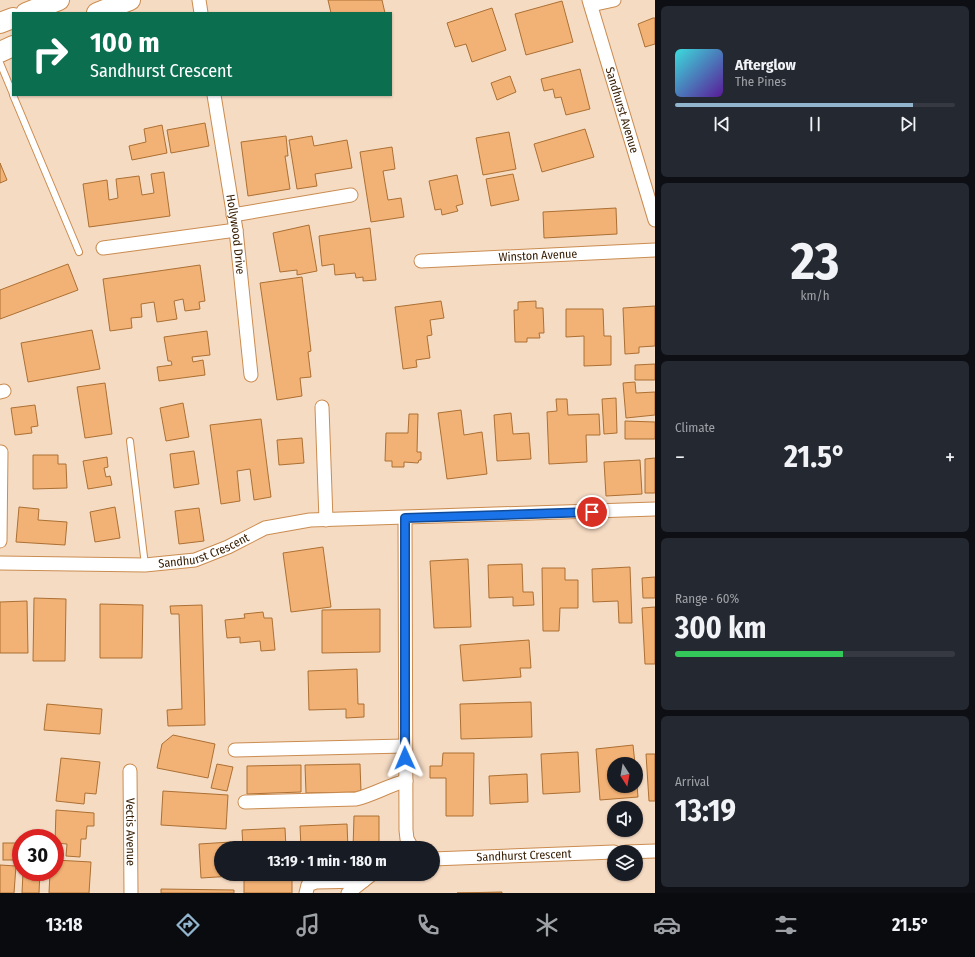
<!DOCTYPE html>
<meta charset="utf-8">
<style>
body{margin:0;font-family:"Fira Sans Condensed",sans-serif;background:#242831;color:#f1f3f6;height:100vh;display:flex;flex-direction:column;font-size:15px;white-space:nowrap}
*{box-sizing:border-box;margin:0}
p{font-size:13px;color:#9ea1a6}
.icon{flex:none;width:22px;height:22px;fill:none;stroke:currentColor;stroke-width:2;stroke-linecap:round;stroke-linejoin:round}
.map{position:relative;flex:1;overflow:hidden}
.side{display:flex;flex-direction:column;gap:6px;padding:6px;background:#0d0f14;width:320px}
.side>*{flex:none}
.guide{position:absolute;left:12px;top:12px;width:380px;height:84px;border-radius:0px;box-shadow:0 1px 3px #0004;background:#0b6e4f;color:#fff;overflow:hidden}
.needle{width:26px;rotate:169deg}
.fabs{position:absolute;left:607px;top:757px;display:grid;gap:8px}
.fabs a{display:grid;place-items:center;width:36px;height:36px;border-radius:50%;background:#171b24;box-shadow:0 1px 3px #0004;font-size:20px}
.speed{position:absolute;left:12px;top:829px;display:flex;gap:8px;font-size:20px;font-weight:700;text-align:center}
.speed>*{display:grid;place-content:center;width:52px;height:52px;border-radius:50%;background:#171b24;box-shadow:0 1px 3px #0004;line-height:1}
.speed .limit{border:6px solid #d22;background:#fff;color:#111}
.pin{position:absolute;display:grid;place-items:center;width:34px;height:34px;color:#fff;margin:-17px;border:2px solid #fff;border-radius:50%;box-shadow:0 1px 4px #0007}
.me{position:absolute;width:44px;margin:-22px;rotate:359deg;stroke-linejoin:round;filter:drop-shadow(0 0 3px #0008)}
.turn{display:flex;align-items:center;gap:14px;height:84px;padding:0 12px;font-size:18px}
.turn .icon{width:52px;height:52px;stroke-width:2.5}
.turn b{display:block;font-size:28px;line-height:34px}
.big{font-size:30px;font-weight:700;line-height:1.1}
.side .tile{flex:1;display:flex;flex-direction:column;justify-content:center;gap:6px;min-width:0;padding:0 14px;border-radius:6px;background:#242831}
.side .dial{align-items:center;gap:0}
.dial b{font-size:52px;line-height:1}
.song{display:flex;align-items:center;gap:12px}
.cover{width:48px;height:48px;border-radius:6px;background:linear-gradient(135deg,hsl(180 70% 55%),hsl(270 70% 35%))}
.played{height:4px;border-radius:2px;background:linear-gradient(90deg,#92b5ce 85%,#363941 85%)}
.keys{display:flex;justify-content:space-around;direction:ltr}
.heat{display:flex;justify-content:space-between;align-items:center;font-size:22px;direction:ltr}
.charge{height:6px;border-radius:3px;background:linear-gradient(90deg,#34c759 60%,#363941 0)}
.trip{position:absolute;left:214px;top:841px;width:226px;height:40px;border-radius:20px;background:#171b24;box-shadow:0 1px 3px #0004;font-weight:700;line-height:40px;text-align:center}
.menu{display:flex;height:64px;justify-content:space-around;align-items:center;background:#090b0e;color:#9ea1a6}
.menu .icon{width:28px;height:28px}
.menu .selected{color:#92b5ce}
.menu b{font-size:18px;color:#f1f3f6}
main{display:flex;flex:1;min-height:0}
.map>svg:first-child{display:block}
.building{fill:#f2b175;stroke:#ac7033}
.lines{fill:none;stroke-linecap:round;stroke-linejoin:round}
.lane-casing{stroke:#ca8c50;stroke-width:8}
.street-casing{stroke:#ca8c50;stroke-width:15}
.primary-casing{stroke:#ca8c50;stroke-width:22}
.lane{stroke:#fff;stroke-width:6}
.street{stroke:#fff;stroke-width:13}
.primary{stroke:#fff;stroke-width:20}
.route-casing{stroke:#114b97;stroke-width:10}
.route{stroke:#1a73e8;stroke-width:7}
.labels{text-anchor:middle;dominant-baseline:central;stroke-width:3.5;stroke-linejoin:round;paint-order:stroke}
.street-label{font-size:12px;fill:#392006;stroke:#f8ebdf}
</style>
<main>
<div class="map">
<svg width="655" height="893" viewBox="0 0 655 893">
<rect width="100%" height="100%" fill="#f6dbc3"/>
<g class="building">
<polygon points="328,0 382,0 385,13 331,13"/>
<polygon points="562,1 573,42 526,55 515,14"/>
<polygon points="492,8 506,50 472,62 466,44 455,47 447,23"/>
<polygon points="653,18 655,18 655,44 645,47 638,24"/>
<polygon points="580,69 590,109 566,115 561,97 555,98 553,89 544,91 541,79"/>
<polygon points="510,76 516,92 497,100 491,83"/>
<polygon points="205,123 209,146 171,153 167,130"/>
<polygon points="162,125 167,153 132,160 129,146 146,142 144,129"/>
<polygon points="585,129 594,157 542,172 534,144"/>
<polygon points="509,132 516,169 483,175 476,138"/>
<polygon points="286,136 288,156 285,156 290,189 248,196 241,142"/>
<polygon points="312,136 314,146 347,140 352,168 315,174 317,186 297,189 289,140"/>
<polygon points="392,147 395,169 383,171 388,200 401,198 404,217 371,222 360,152"/>
<polygon points="0,163 7,180 0,183"/>
<polygon points="164,172 170,216 89,227 83,184 107,180 109,200 118,198 116,179 139,176 142,195 154,193 151,174"/>
<polygon points="513,174 519,200 491,206 486,179"/>
<polygon points="457,175 463,204 456,206 458,211 442,215 441,209 435,210 429,181"/>
<polygon points="616,208 617,234 544,238 543,212"/>
<polygon points="309,225 317,271 297,275 297,270 280,272 273,233"/>
<polygon points="370,228 376,280 363,281 363,277 356,278 355,273 335,275 334,264 322,266 319,236"/>
<polygon points="68,264 78,290 0,319 0,290"/>
<polygon points="200,265 205,301 199,302 200,309 185,311 183,299 174,301 177,319 157,322 154,302 141,304 142,317 131,318 132,328 110,331 103,279"/>
<polygon points="302,277 311,351 308,352 311,377 300,378 302,396 277,400 260,283"/>
<polygon points="441,301 444,318 430,320 432,335 427,336 430,358 416,360 417,367 403,369 395,307"/>
<polygon points="536,301 536,308 543,308 544,333 539,333 540,338 527,338 527,342 515,342 514,310 518,310 518,302"/>
<polygon points="655,306 655,346 639,347 639,353 625,354 623,308"/>
<polygon points="566,309 603,309 604,336 611,336 611,365 584,366 584,336 566,337"/>
<polygon points="92,330 100,369 28,382 21,343"/>
<polygon points="207,331 210,355 192,357 193,362 203,360 205,375 159,381 157,367 172,365 171,361 168,361 164,337"/>
<polygon points="655,364 655,380 635,380 635,365"/>
<polygon points="635,382 636,393 655,392 655,415 626,418 623,383"/>
<polygon points="105,383 112,434 85,438 77,387"/>
<polygon points="616,398 617,433 604,434 602,399"/>
<polygon points="556,399 567,399 568,415 599,414 600,435 586,435 587,462 549,464 547,412 557,411"/>
<polygon points="183,403 189,437 166,441 160,408"/>
<polygon points="35,405 38,426 31,427 32,433 15,435 11,408"/>
<polygon points="461,410 464,435 482,432 487,474 447,479 438,413"/>
<polygon points="511,413 513,434 529,433 531,459 497,461 494,415"/>
<polygon points="409,414 418,414 417,452 421,452 421,460 419,460 418,463 404,462 404,467 392,467 392,461 385,461 386,433 408,433"/>
<polygon points="261,419 271,497 254,500 250,469 237,471 240,501 221,504 210,425"/>
<polygon points="625,421 655,422 655,439 625,439"/>
<polygon points="302,438 304,463 279,465 277,440"/>
<polygon points="194,451 199,484 174,488 170,454"/>
<polygon points="33,455 58,455 58,464 66,464 67,488 33,489"/>
<polygon points="107,457 108,467 104,468 106,477 110,476 112,485 88,489 83,461"/>
<polygon points="655,458 655,493 645,493 645,459"/>
<polygon points="640,460 642,494 606,496 604,462"/>
<polygon points="19,507 39,509 38,520 67,522 65,545 16,542"/>
<polygon points="115,507 120,538 95,542 90,512"/>
<polygon points="199,508 204,541 179,544 175,511"/>
<polygon points="323,547 331,607 291,612 283,553"/>
<polygon points="468,559 471,627 434,628 430,561"/>
<polygon points="522,564 523,592 533,592 534,605 513,606 513,597 489,598 488,565"/>
<polygon points="630,567 632,623 619,623 618,601 593,602 592,569"/>
<polygon points="542,568 565,568 565,580 578,580 578,608 560,608 559,631 543,631"/>
<polygon points="655,577 655,598 643,598 642,578"/>
<polygon points="34,598 66,599 65,661 33,661"/>
<polygon points="27,601 28,653 0,653 0,602"/>
<polygon points="100,604 143,605 142,658 100,658"/>
<polygon points="202,605 205,725 168,726 167,710 182,709 179,614 171,614 170,606"/>
<polygon points="655,607 655,664 645,664 642,608"/>
<polygon points="380,609 380,652 322,653 322,610"/>
<polygon points="263,612 264,618 272,618 275,650 261,651 260,641 240,643 240,637 227,638 225,620 245,618 244,614"/>
<polygon points="529,640 531,668 520,668 521,677 463,681 460,645"/>
<polygon points="357,669 358,704 364,704 364,717 346,718 346,709 309,710 308,671"/>
<polygon points="531,702 532,737 461,739 460,704"/>
<polygon points="47,704 102,709 100,734 44,730"/>
<polygon points="173,735 215,744 208,778 157,768 162,744"/>
<polygon points="633,745 635,764 614,764 614,786 636,786 636,773 638,797 600,800 596,749"/>
<polygon points="578,752 580,792 543,794 541,754"/>
<polygon points="443,753 474,753 473,816 446,816 446,778 430,778 430,766 442,766"/>
<polygon points="646,754 655,754 655,801 649,801"/>
<polygon points="61,758 100,762 96,794 85,793 84,804 56,801"/>
<polygon points="217,764 233,767 227,791 211,788"/>
<polygon points="360,764 361,792 306,793 305,765"/>
<polygon points="301,765 301,792 247,794 247,766"/>
<polygon points="527,774 528,802 490,804 489,776"/>
<polygon points="163,791 228,795 226,829 161,825"/>
<polygon points="56,810 94,813 94,826 87,826 86,839 81,839 80,857 66,856 67,844 55,843"/>
<polygon points="354,816 379,816 379,848 353,848"/>
<polygon points="347,824 348,848 301,848 300,826"/>
<polygon points="285,828 286,848 243,848 242,830"/>
<polygon points="231,842 231,848 221,848 221,874 233,874 233,876 201,878 199,844"/>
<rect x="3" y="843" width="18" height="17"/>
<polygon points="55,860 91,862 89,893 49,893 50,872 55,872"/>
<polygon points="0,865 16,866 14,893 0,893"/>
<polygon points="23,872 40,872 39,893 22,893"/>
<polygon points="292,874 292,893 244,893 244,875"/>
<polygon points="161,889 234,890 234,893 161,893"/>
<polygon points="502,892 502,893 457,893"/>
</g>
<g class="lines">
<g class="lane-casing">
<g id="lane">
<polyline points="0,63 13,94"/>
<polyline points="13,95 79,252"/>
<polyline points="130,441 145,565"/>
</g>
</g>
<g class="street-casing">
<g id="street">
<polyline points="199,0 201,13"/>
<path id="s1" d="M589,0L655,220"/>
<polyline points="591,5 614,0"/>
<path id="s2" d="M214,95L236,230L251,375"/>
<polyline points="233,215 351,195"/>
<polyline points="103,248 236,230"/>
<path id="s3" d="M421,261L655,250"/>
<polyline points="0,392 4,391"/>
<polyline points="322,407 326,520"/>
<polyline points="405,518 406,830 407,839 412,848"/>
<polyline points="0,541 1,452"/>
<path id="s4" d="M0,563L145,565L195,560L228,547L265,528L310,520L655,509"/>
<polyline points="235,750 405,746"/>
<path id="s5" d="M130,771L131,893"/>
<path d="M245,802L356,799C373,795 389,785 406,781"/>
<polyline points="626,852 655,851"/>
<path id="s6" d="M433,859L614,852"/>
<polyline points="306,893 308,885 316,882 363,881"/>
<polyline points="348,893 372,874"/>
</g>
</g>
<g class="primary-casing">
<g id="primary">
<polyline points="26,13 59,0"/>
<polyline points="97,13 130,0"/>
<polyline points="0,23 13,18"/>
<polyline points="0,52 13,46"/>
</g>
</g>
<use href="#lane" class="lane"/>
<use href="#street" class="street"/>
<use href="#primary" class="primary"/>
</g>
<g class="lines">
<g class="route-casing">
<polyline id="route" points="405,758 405,518 592,512"/>
</g>
<use href="#route" class="route"/>
</g>
<g class="labels">
<g class="street-label">
<text stroke="none"><textPath href="#s1" startOffset="115">Sandhurst Avenue</textPath></text>
<text stroke="none"><textPath href="#s2" startOffset="141">Hollywood Drive</textPath></text>
<text stroke="none"><textPath href="#s3" startOffset="117">Winston Avenue</textPath></text>
<text stroke="none"><textPath href="#s4" startOffset="206">Sandhurst Crescent</textPath></text>
<text stroke="none"><textPath href="#s5" startOffset="61">Vectis Avenue</textPath></text>
<text stroke="none"><textPath href="#s6" startOffset="91">Sandhurst Crescent</textPath></text>
</g>
</g>
</svg>
<div class="fabs">
<a><svg class="needle" viewBox="-14 -14 28 28"><path d="M0-13l5 13h-10z" fill="#e53935"/><path d="M0 13l5-13h-10z" fill="#9ea1a6"/></svg></a>
<a><svg class="icon" aria-label="sound" viewBox="0 0 24 24"><path d="M4 9h4l5-4v14l-5-4H4zM17 9q2 3 0 6"/></svg></a>
<a><svg class="icon" aria-label="layers" viewBox="0 0 24 24"><path d="M12 4l9 5-9 5-9-5zM3 14l9 5 9-5"/></svg></a>
</div>
<div class="speed"><div class="limit">30</div></div>
<div class="pin" style="left:592px;top:512px;background:#d93025"><svg class="icon" aria-label="arrive" viewBox="0 0 24 24"><path d="M6 21V4h12l-3 4 3 4H6"/></svg></div>
<svg class="me" style="left:405px;top:758px" viewBox="-20 -20 40 40"><path d="M0-17L14 15 0 8-14 15z" fill="#1a73e8" stroke="#fff" stroke-width="4"/></svg>
<div class="trip">13:19 · 1 min · 180 m</div>
<div class="guide">
<div class="turn"><svg class="icon" aria-label="right" viewBox="0 0 24 24"><path d="M7 20v-9h11M14 6l5 5-5 5"/></svg><div><b>100 m</b>Sandhurst Crescent</div></div>
</div>
</div>
<section class="side">
<div class="tile">
<div class="song"><i class="cover"></i><div><b>Afterglow</b><p>The Pines</p></div></div>
<div class="played"></div>
<div class="keys"><svg class="icon" aria-label="previous" viewBox="0 0 24 24"><path d="M18 5L8 12l10 7zM5 5v14"/></svg><svg class="icon" aria-label="pause" viewBox="0 0 24 24"><path d="M8 5v14M16 5v14"/></svg><svg class="icon" aria-label="next" viewBox="0 0 24 24"><path d="M6 5l10 7-10 7zM19 5v14"/></svg></div>
</div>
<div class="tile dial"><b>23</b><p>km/h</p></div>
<div class="tile"><p>Climate</p>
<div class="heat"><a>−</a><b class="big">21.5°</b><a>+</a></div>
</div>
<div class="tile"><p>Range · 60%</p><b class="big">300 km</b><div class="charge"></div></div>
<div class="tile"><p>Arrival</p><b class="big">13:19</b></div>
</section>
</main>
<nav class="menu">
<b>13:18</b>
<svg class="icon selected" aria-label="directions" viewBox="0 0 24 24"><path d="M12 3l9 9-9 9-9-9zM9 14v-3h6M13 9l2 2-2 2"/></svg>
<svg class="icon" aria-label="music" viewBox="0 0 24 24"><path d="M9 18V5l10-2v13"/><circle cx="6" cy="18" r="3"/><circle cx="16" cy="16" r="3"/></svg>
<svg class="icon" aria-label="phone" viewBox="0 0 24 24"><path d="M5 4h4l2 5-3 2q2 4 5 5l2-3 5 2v4C11 20 4 13 5 4z"/></svg>
<svg class="icon" aria-label="climate" viewBox="0 0 24 24"><path d="M12 3v18M4 7l16 10M4 17L20 7"/></svg>
<svg class="icon" aria-label="car" viewBox="0 0 24 24"><path d="M5 17H2v-5l4-1 3-4h7l3 4 3 1v5h-3M9 17h6M6 11h13"/><circle cx="7" cy="17" r="2"/><circle cx="17" cy="17" r="2"/></svg>
<svg class="icon" aria-label="filters" viewBox="0 0 24 24"><path d="M4 7h16M4 17h16"/><circle cx="9" cy="7" r="2"/><circle cx="15" cy="17" r="2"/></svg>
<b>21.5°</b>
</nav>
